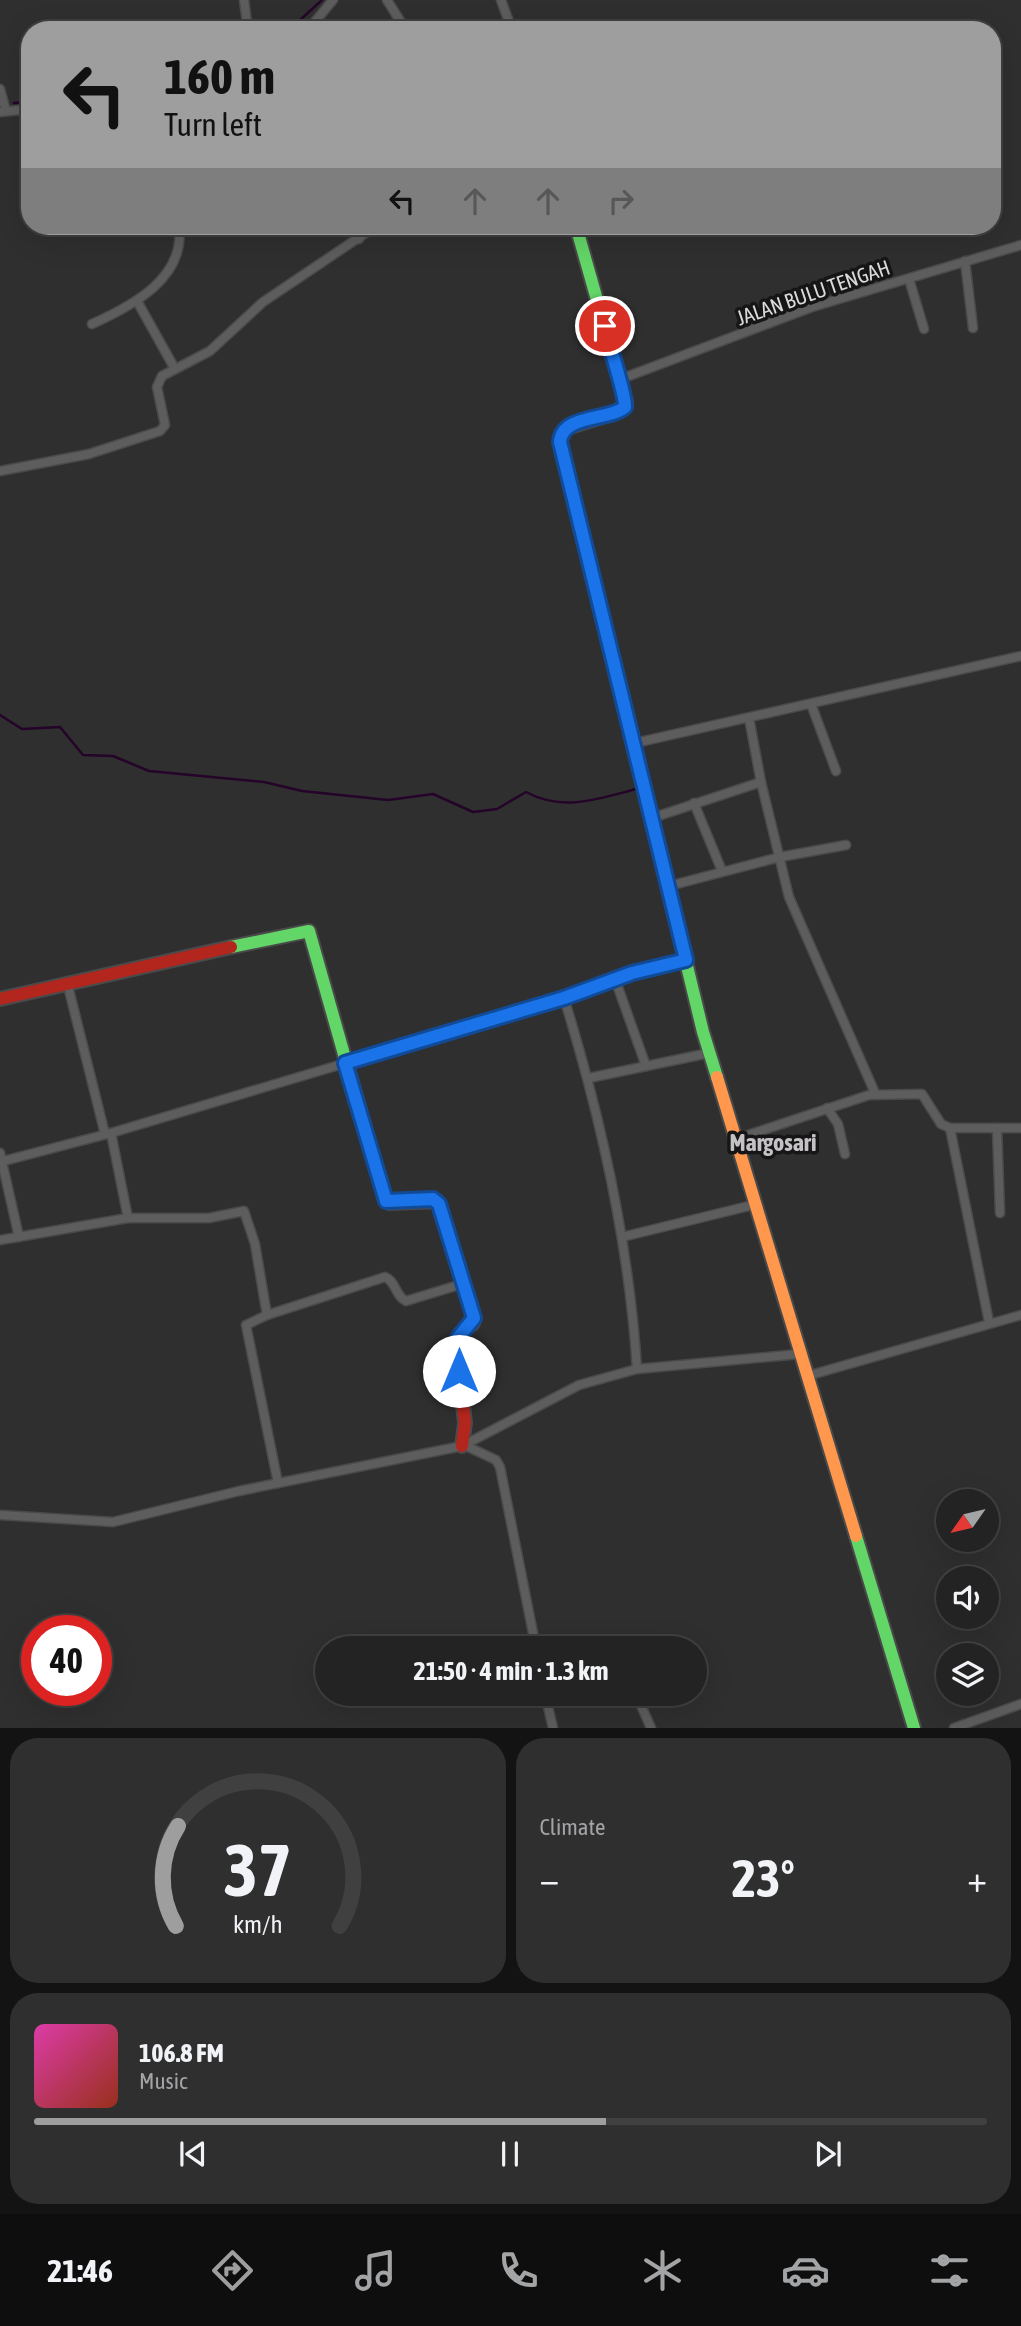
<!DOCTYPE html>
<meta charset="utf-8">
<style>
body{margin:0;font-family:"Asap Condensed",sans-serif;background:#2f2f30;color:#f1f3f6;height:100vh;display:flex;flex-direction:column;font-size:26px;white-space:nowrap}
*{box-sizing:border-box;margin:0}
p{font-size:23px;color:#a3a4a6}
.icon{flex:none;width:38px;height:38px;fill:none;stroke:currentColor;stroke-width:2;stroke-linecap:round;stroke-linejoin:round}
.map{position:relative;height:1728px;overflow:hidden}
.sheet{display:flex;flex-direction:column;gap:10px;padding:10px;background:#131313;flex:1}
.sheet>*{flex:none}
.guide{position:absolute;left:21px;top:21px;width:980px;height:214px;border-radius:28px;box-shadow:0 7px 28px #0002,0 0 0 2px #404041;background:#9f9e9f;color:#111;overflow:hidden}
.needle{width:46px;rotate:236deg}
.tools{position:absolute;left:936px;top:1489px;display:grid;gap:14px}
.tools a{display:grid;place-items:center;width:63px;height:63px;border-radius:50%;background:#232323;box-shadow:0 7px 28px #0002,0 0 0 2px #404041;font-size:35px}
.speed{position:absolute;left:21px;top:1615px;display:flex;gap:14px;font-size:35px;font-weight:700;text-align:center}
.speed>*{display:grid;place-content:center;width:91px;height:91px;border-radius:50%;background:#232323;box-shadow:0 7px 28px #0002,0 0 0 2px #404041;line-height:1}
.speed .limit{border:10px solid #d22;background:#fff;color:#111}
.pin{position:absolute;display:grid;place-items:center;width:60px;height:60px;color:#fff;margin:-30px;border:4px solid #fff;border-radius:50%;box-shadow:0 2px 7px #0007}
.me{position:absolute;width:77px;margin:-38px;rotate:0deg;stroke-linejoin:round;filter:drop-shadow(0 0 5px #0008)}
.turn{display:flex;align-items:center;gap:24px;height:147px;padding:0 28px;font-size:32px}
.turn .icon{width:91px;height:91px;stroke-width:2.5}
.turn b{display:block;font-size:49px;line-height:60px}
.lanes{display:flex;align-items:center;height:66px;padding:0 28px;background:#0003;justify-content:center;gap:35px;direction:ltr}
.lanes .off{opacity:.35}
.big{font-size:52px;font-weight:700;line-height:1.1}
.sheet .widget{flex:1;display:flex;flex-direction:column;justify-content:center;gap:10px;min-width:0;padding:0 24px;border-radius:28px;background:#2f2f30}
.sheet .dial{align-items:center;gap:0}
.dial svg{height:182px;overflow:visible;fill:none;stroke:#404041;stroke-width:7;stroke-linecap:round;text-anchor:middle}
.dial text{fill:#f1f3f6;stroke:none}
.song{display:flex;align-items:center;gap:21px}
.cover{width:84px;height:84px;border-radius:10px;background:linear-gradient(135deg,hsl(320 70% 55%),hsl(10 70% 35%))}
.played{height:7px;border-radius:4px;background:linear-gradient(90deg,#9f9e9f 60%,#404041 60%)}
.keys{display:flex;justify-content:space-around;direction:ltr}
.heat{display:flex;justify-content:space-between;align-items:center;font-size:38px;direction:ltr}
.sheet .tiles{flex:1;display:grid;gap:10px;grid-template-columns:1fr 1fr}
.widget:last-child{grid-column:span 2}
.trip{position:absolute;left:315px;top:1636px;width:392px;height:70px;border-radius:35px;background:#232323;box-shadow:0 7px 28px #0002,0 0 0 2px #404041;font-weight:700;line-height:70px;text-align:center}
.menu{display:flex;height:112px;justify-content:space-around;align-items:center;background:#0e0e0e;color:#a3a4a6}
.menu .icon{width:49px;height:49px}
.menu .current{color:#9f9e9f}
.menu b{font-size:32px;color:#f1f3f6}
.map>svg:first-child{display:block}
.lines{fill:none;stroke-linecap:round;stroke-linejoin:round}
.stream{stroke:#250429;stroke-width:2.5}
.street-casing{stroke:#4b4a4b;stroke-width:11}
.fast-casing{stroke:#4b4a4b;stroke-width:16}
.slow-casing{stroke:#4b4a4b;stroke-width:16}
.jam-casing{stroke:#4b4a4b;stroke-width:16}
.street{stroke:#5c5d5c;stroke-width:8}
.fast{stroke:#63d668;stroke-width:12}
.slow{stroke:#ff974d;stroke-width:12}
.jam{stroke:#b3261e;stroke-width:12}
.route-casing{stroke:#114b97;stroke-width:18}
.route{stroke:#1a73e8;stroke-width:12}
.labels{text-anchor:middle;dominant-baseline:central;stroke-width:7;stroke-linejoin:round;paint-order:stroke}
.street-label{font-size:21px;fill:#dbdadb;stroke:#171617}
.quarter-label{font-size:24px;font-weight:bold;fill:#c4c2c4;stroke:#171617}
</style>
<div class="map">
<svg width="1021" height="1728" viewBox="0 0 1021 1728">
<rect width="100%" height="100%" fill="#2f2f2f"/>
<g class="lines">
<g class="stream">
<polyline points="289,30 322,0"/>
<polyline points="14,103 30,102"/>
<path d="M0,715L22,729L60,727L83,755L113,756L149,771L264,782L302,791L388,800L433,794L473,812L497,809L526,792C563,812 598,799 636,789"/>
</g>
<g class="street-casing">
<g id="street">
<polyline points="244,0 248,30"/>
<polyline points="387,0 404,27"/>
<polyline points="501,0 512,30"/>
<polyline points="308,30 333,0"/>
<polyline points="0,89 6,111"/>
<polyline points="0,112 30,109"/>
<polyline points="350,226 359,239"/>
<polyline points="965,261 973,328"/>
<polyline points="909,279 924,329"/>
<polyline points="137,301 175,369"/>
<path d="M92,324C132,306 186,278 179,226"/>
<polyline points="618,380 812,307 1021,245"/>
<polyline points="0,471 89,454 160,431 165,425 157,387 162,376 210,351 263,302 376,226"/>
<polyline points="811,704 836,771"/>
<polyline points="749,718 761,782 789,897 875,1093"/>
<polyline points="635,743 1021,656"/>
<polyline points="694,803 722,871"/>
<polyline points="652,818 761,782"/>
<polyline points="669,886 780,857 846,845"/>
<polyline points="615,979 646,1066"/>
<polyline points="67,982 105,1134"/>
<path d="M564,998C601,1118 629,1243 637,1369"/>
<polyline points="589,1078 709,1053"/>
<polyline points="827,1108 838,1124 845,1154"/>
<polyline points="950,1128 989,1322"/>
<polyline points="997,1128 1000,1213"/>
<polyline points="111,1133 128,1218"/>
<polyline points="736,1139 869,1095 922,1094 941,1124 950,1128 1021,1128"/>
<polyline points="0,1153 19,1237"/>
<polyline points="0,1162 111,1133 564,998 632,973 686,960"/>
<polyline points="622,1237 757,1204"/>
<polyline points="0,1240 128,1218 209,1218 244,1211 255,1244 267,1315"/>
<polyline points="807,1376 1021,1315"/>
<polyline points="464,1445 496,1460 500,1467 536,1648"/>
<path d="M278,1483L246,1325L267,1315L385,1277C396,1281 395,1296 406,1301L462,1284"/>
<polyline points="0,1515 113,1522 239,1491 462,1446 579,1385 637,1369 800,1354"/>
<polyline points="545,1694 553,1728"/>
<polyline points="636,1694 651,1728"/>
<polyline points="954,1728 1021,1704"/>
</g>
</g>
<g class="fast-casing">
<g id="fast">
<polyline points="576,226 626,402 618,412 566,428 560,442 703,1032 717,1077"/>
<polyline points="231,947 309,931 385,1199 389,1203 437,1201 451,1243"/>
<polyline points="856,1536 914,1728"/>
</g>
</g>
<g class="slow-casing">
<polyline id="slow" points="717,1077 856,1536"/>
</g>
<g class="jam-casing">
<g id="jam">
<polyline points="0,999 231,947"/>
<polyline points="451,1243 473,1312 473,1323 461,1333 456,1344 465,1423 462,1446"/>
</g>
</g>
<use href="#street" class="street"/>
<use href="#fast" class="fast"/>
<use href="#slow" class="slow"/>
<use href="#jam" class="jam"/>
</g>
<g class="lines">
<g class="route-casing">
<path id="route" d="M459,1371L458,1338L474,1318L439,1204L433,1199L386,1201L345,1063L564,998L632,973L686,960L560,442C562,414 609,421 625,407C626,394 608,344 605,326"/>
</g>
<use href="#route" class="route"/>
</g>
<g class="labels">
<g class="street-label">
<text transform="translate(813 292) rotate(-19)">JALAN BULU TENGAH</text>
</g>
<g class="quarter-label">
<text x="773" y="1142">Margosari</text>
</g>
</g>
</svg>
<div class="tools">
<a><svg class="needle" viewBox="-14 -14 28 28"><path d="M0-13l5 13h-10z" fill="#e53935"/><path d="M0 13l5-13h-10z" fill="#a3a4a6"/></svg></a>
<a><svg class="icon" aria-label="sound" viewBox="0 0 24 24"><path d="M4 9h4l5-4v14l-5-4H4zM17 9q2 3 0 6"/></svg></a>
<a><svg class="icon" aria-label="layers" viewBox="0 0 24 24"><path d="M12 4l9 5-9 5-9-5zM3 14l9 5 9-5"/></svg></a>
</div>
<div class="speed"><div class="limit">40</div></div>
<div class="pin" style="left:605px;top:326px;background:#d93025"><svg class="icon" aria-label="arrive" viewBox="0 0 24 24"><path d="M6 21V4h12l-3 4 3 4H6"/></svg></div>
<svg class="me" style="left:459px;top:1371px" viewBox="-20 -20 40 40"><circle r="19" fill="#fff"/><path d="M0-13L10 11 0 6-10 11z" fill="#1a73e8"/></svg>
<div class="trip">21:50 · 4 min · 1.3 km</div>
<div class="guide">
<div class="turn"><svg class="icon" aria-label="left" viewBox="0 0 24 24"><path d="M17 20v-9H6M10 6l-5 5 5 5"/></svg><div><b>160 m</b>Turn left</div></div>
<div class="lanes"><svg class="icon" aria-label="left" viewBox="0 0 24 24"><path d="M17 20v-9H6M10 6l-5 5 5 5"/></svg><svg class="icon off" aria-label="ahead" viewBox="0 0 24 24"><path d="M12 20V5M6 11l6-6 6 6"/></svg><svg class="icon off" aria-label="ahead" viewBox="0 0 24 24"><path d="M12 20V5M6 11l6-6 6 6"/></svg><svg class="icon off" aria-label="right" viewBox="0 0 24 24"><path d="M7 20v-9h11M14 6l5 5-5 5"/></svg></div>
</div>
</div>
<section class="sheet">
<div class="tiles">
<div class="widget dial"><svg viewBox="0 0 100 80">
<path d="M14 69A42 42 0 1 1 86 69"/>
<path d="M14 69A42 42 0 0 1 15 25" stroke="#9f9e9f"/>
<text x="50" y="56" font-size="32" font-weight="700">37</text>
<text x="50" y="72" font-size="11">km/h</text>
</svg></div>
<div class="widget"><p>Climate</p>
<div class="heat"><a>−</a><b class="big">23°</b><a>+</a></div>
</div>
<div class="widget">
<div class="song"><i class="cover"></i><div><b>106.8 FM</b><p>Music</p></div></div>
<div class="played"></div>
<div class="keys"><svg class="icon" aria-label="previous" viewBox="0 0 24 24"><path d="M18 5L8 12l10 7zM5 5v14"/></svg><svg class="icon" aria-label="pause" viewBox="0 0 24 24"><path d="M8 5v14M16 5v14"/></svg><svg class="icon" aria-label="next" viewBox="0 0 24 24"><path d="M6 5l10 7-10 7zM19 5v14"/></svg></div>
</div>
</div>
</section>
<nav class="menu">
<b>21:46</b>
<svg class="icon current" aria-label="directions" viewBox="0 0 24 24"><path d="M12 3l9 9-9 9-9-9zM9 14v-3h6M13 9l2 2-2 2"/></svg>
<svg class="icon" aria-label="music" viewBox="0 0 24 24"><path d="M9 18V5l10-2v13"/><circle cx="6" cy="18" r="3"/><circle cx="16" cy="16" r="3"/></svg>
<svg class="icon" aria-label="phone" viewBox="0 0 24 24"><path d="M5 4h4l2 5-3 2q2 4 5 5l2-3 5 2v4C11 20 4 13 5 4z"/></svg>
<svg class="icon" aria-label="climate" viewBox="0 0 24 24"><path d="M12 3v18M4 7l16 10M4 17L20 7"/></svg>
<svg class="icon" aria-label="car" viewBox="0 0 24 24"><path d="M5 17H2v-5l4-1 3-4h7l3 4 3 1v5h-3M9 17h6M6 11h13"/><circle cx="7" cy="17" r="2"/><circle cx="17" cy="17" r="2"/></svg>
<svg class="icon" aria-label="filters" viewBox="0 0 24 24"><path d="M4 7h16M4 17h16"/><circle cx="9" cy="7" r="2"/><circle cx="15" cy="17" r="2"/></svg>
</nav>
